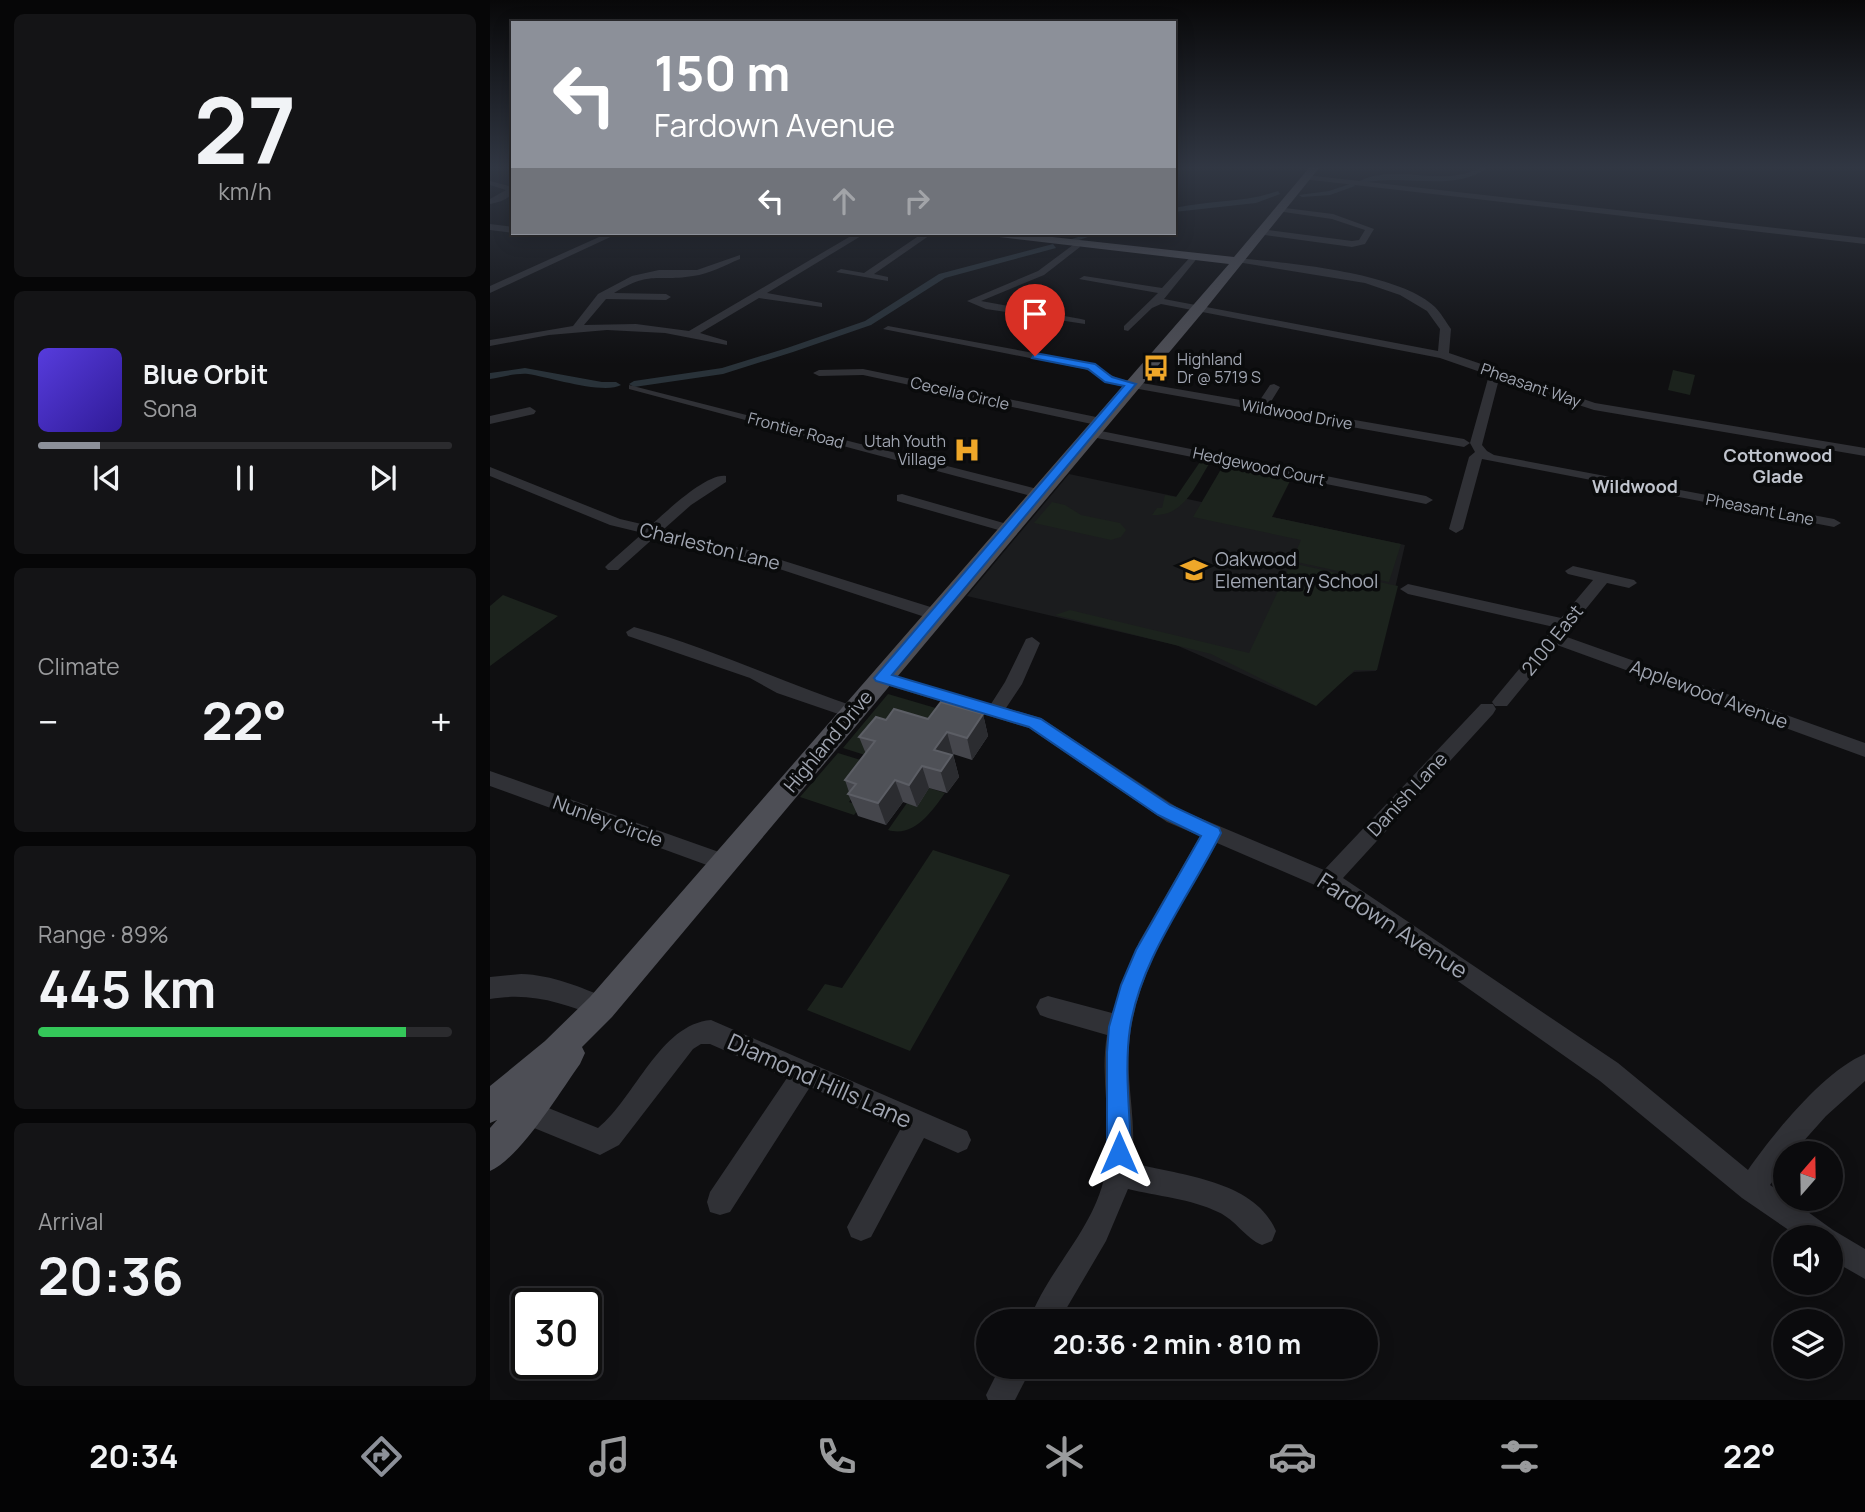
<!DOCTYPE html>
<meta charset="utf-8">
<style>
body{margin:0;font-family:Manrope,sans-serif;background:#141416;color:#f1f3f6;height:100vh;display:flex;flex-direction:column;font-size:26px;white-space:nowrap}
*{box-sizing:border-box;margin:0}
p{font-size:23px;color:#9a9b9d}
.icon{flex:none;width:38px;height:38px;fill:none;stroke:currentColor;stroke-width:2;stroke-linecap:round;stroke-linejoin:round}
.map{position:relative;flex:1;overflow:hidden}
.details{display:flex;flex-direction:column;gap:14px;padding:14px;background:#060607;width:490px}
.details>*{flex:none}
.top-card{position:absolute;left:21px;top:21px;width:665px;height:214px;border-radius:0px;box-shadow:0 4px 18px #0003,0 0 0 2px #2b2b2e;background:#8c9099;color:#fff;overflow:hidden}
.needle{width:46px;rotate:20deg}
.fabs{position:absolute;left:1283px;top:1141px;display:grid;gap:14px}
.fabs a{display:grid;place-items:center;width:70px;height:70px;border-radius:50%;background:#0b0b0d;box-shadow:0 4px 18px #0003,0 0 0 2px #2b2b2e;font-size:35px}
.speed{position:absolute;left:21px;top:1288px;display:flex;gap:14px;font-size:35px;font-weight:700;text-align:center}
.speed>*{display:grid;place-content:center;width:91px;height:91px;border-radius:50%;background:#0b0b0d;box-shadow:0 4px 18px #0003,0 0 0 2px #2b2b2e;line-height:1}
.speed .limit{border:4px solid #111;border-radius:10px;background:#fff;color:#111}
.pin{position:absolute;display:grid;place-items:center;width:60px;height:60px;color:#fff;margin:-72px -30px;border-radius:50% 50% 50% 0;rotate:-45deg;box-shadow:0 0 7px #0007}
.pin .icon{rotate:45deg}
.me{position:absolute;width:77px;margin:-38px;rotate:0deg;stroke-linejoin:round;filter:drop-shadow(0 0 5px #0008)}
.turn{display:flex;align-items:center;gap:24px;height:147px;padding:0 28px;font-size:32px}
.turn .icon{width:91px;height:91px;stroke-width:2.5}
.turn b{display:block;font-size:49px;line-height:60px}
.lanes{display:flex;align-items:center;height:66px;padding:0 28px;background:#0003;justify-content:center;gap:35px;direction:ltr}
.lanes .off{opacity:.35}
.big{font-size:52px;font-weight:700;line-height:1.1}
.details .card{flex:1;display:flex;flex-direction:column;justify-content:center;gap:10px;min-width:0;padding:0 24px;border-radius:10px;background:#141416}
.details .dial{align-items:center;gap:0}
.dial b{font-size:91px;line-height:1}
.song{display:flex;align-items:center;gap:21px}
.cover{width:84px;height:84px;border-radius:10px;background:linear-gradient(135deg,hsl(250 70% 55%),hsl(250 70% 35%))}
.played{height:7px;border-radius:4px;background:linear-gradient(90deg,#8c9099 15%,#2b2b2e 15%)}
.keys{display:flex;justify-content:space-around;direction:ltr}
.heat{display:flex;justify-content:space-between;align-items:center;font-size:38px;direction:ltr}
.charge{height:10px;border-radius:5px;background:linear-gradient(90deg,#34c759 89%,#2b2b2e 0)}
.trip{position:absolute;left:486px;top:1309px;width:402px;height:70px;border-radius:35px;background:#0b0b0d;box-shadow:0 4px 18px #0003,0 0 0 2px #2b2b2e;font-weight:700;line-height:70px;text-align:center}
.menu{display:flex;height:112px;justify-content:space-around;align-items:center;background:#040405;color:#9a9b9d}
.menu .icon{width:49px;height:49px}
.menu .active{color:#8c9099}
.menu b{font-size:32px;color:#f1f3f6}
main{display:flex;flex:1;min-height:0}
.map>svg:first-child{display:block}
.built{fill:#1b1c1e}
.green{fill:#1c231d}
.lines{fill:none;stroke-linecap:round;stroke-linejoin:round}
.canal{fill:#293239;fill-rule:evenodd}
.minor{fill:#303136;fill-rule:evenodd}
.major{fill:#4d4e55;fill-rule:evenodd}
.wall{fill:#45464c}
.shaded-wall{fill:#2b2c30}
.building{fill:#4f5157;stroke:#5c5e65;stroke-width:2}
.route{fill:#1a73e8;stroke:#114b97;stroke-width:2}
.labels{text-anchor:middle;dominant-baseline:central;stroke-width:7;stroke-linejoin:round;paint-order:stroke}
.far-poi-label{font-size:16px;fill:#a1a6b2;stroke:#0a0b0c;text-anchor:start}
.far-street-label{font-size:16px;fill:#a1a6b2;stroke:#0a0b0c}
.far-neighbourhood-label{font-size:18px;font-weight:bold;fill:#c1c5ce;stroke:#0a0b0c}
.street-label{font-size:19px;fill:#a1a6b2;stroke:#0a0b0c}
.poi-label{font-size:19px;fill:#a1a6b2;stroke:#0a0b0c;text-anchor:start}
.near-street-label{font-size:23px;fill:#a1a6b2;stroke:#0a0b0c}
</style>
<main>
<section class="details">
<div class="card dial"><b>27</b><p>km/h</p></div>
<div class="card">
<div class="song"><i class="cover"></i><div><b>Blue Orbit</b><p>Sona</p></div></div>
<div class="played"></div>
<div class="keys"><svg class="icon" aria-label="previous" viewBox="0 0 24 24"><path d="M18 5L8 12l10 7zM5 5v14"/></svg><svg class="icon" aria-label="pause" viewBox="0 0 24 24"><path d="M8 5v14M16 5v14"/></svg><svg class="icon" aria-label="next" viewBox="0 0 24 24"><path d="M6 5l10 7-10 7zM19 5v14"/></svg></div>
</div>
<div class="card"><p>Climate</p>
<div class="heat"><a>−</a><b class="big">22°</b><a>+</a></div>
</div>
<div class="card"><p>Range · 89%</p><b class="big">445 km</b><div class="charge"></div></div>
<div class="card"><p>Arrival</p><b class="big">20:36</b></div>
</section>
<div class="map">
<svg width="1375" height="1400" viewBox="0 0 1375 1400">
<rect width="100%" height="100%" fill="#0f0f11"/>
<polygon class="built" points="579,474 915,545 886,671 864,672 822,704 686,645 477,596"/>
<g class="green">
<polygon points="1183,370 1205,375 1200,395 1178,390"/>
<path d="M712,459L721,461C705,485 695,517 662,515L667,508H672L675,495L686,497Z"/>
<polygon points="734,464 802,477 782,517 911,544 899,582 802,561 811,540 703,517"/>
<polygon points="562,502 575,505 591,515 630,523 636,530 631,537 621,540 544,523"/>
<polygon points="801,563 908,586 887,670 865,670 826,706 721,654 565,615 580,610 759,653"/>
<polygon points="13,595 68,616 0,666 0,606"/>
<polygon points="398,694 449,709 431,733 378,756 353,748"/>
<polygon points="348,753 387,765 359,802 371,806 364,815 310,797"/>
<path d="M439,788L455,793C442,811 424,838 398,830L417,803L427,806Z"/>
<polygon points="443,850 520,875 420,1051 317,1010 335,984 352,988"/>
</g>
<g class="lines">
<g class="canal">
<path d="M989,168H997C963,193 912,173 873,183L870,181C907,163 952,188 989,168Z"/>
<polygon points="863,183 865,186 840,195 812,197 809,195 839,191"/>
<path d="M788,191L790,194L766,203L684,212V208C719,200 754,203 788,191Z"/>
<polygon points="600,233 610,233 583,242 579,240"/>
<polygon points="563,244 566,248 455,278 381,325 303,352 233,374 144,387 139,384 144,381 232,368 297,348 375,321 449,274"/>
<path d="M35,368L112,382H126L131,385C114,395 59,377 38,374C26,373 12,377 0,379V373Z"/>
</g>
<g class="minor">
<polygon points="684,168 694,168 684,171"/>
<polygon points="816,175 1375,238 1375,244 813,179"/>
<path d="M0,181L23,187C23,199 10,202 0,204V199L16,190L0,185Z"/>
<polygon points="787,207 843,214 884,229 875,244 862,247 767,234 770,229 862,241 869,240 875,230 842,219 787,211"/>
<polygon points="0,224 23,227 23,233 0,230"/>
<polygon points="118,233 129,233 0,293 0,286"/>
<path d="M366,233H376L277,293L332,303V307L269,298L210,333L237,341V345L175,333L117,330L59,335L0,346V340L83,326L108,294L142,276L169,270H207L250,255V259C235,265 220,274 203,276C167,282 161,270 124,293L176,294L181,297L176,300L116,299L94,325L146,324L199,331Z"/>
<polygon points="433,233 443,233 384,274 398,277 398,281 346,272 351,269 374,273"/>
<polygon points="587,242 590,247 554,275 491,301 591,319 595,320 595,324 496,309 477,301 548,271"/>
<path d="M704,253L709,256L674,299L948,351L950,329L937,311L910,295L875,283L741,261L746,258C797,263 908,272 945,307C951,313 956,322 961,329L959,353L1105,403L1375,448V456L1104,410L1009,379L992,445L997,451L1004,455L1344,519L1351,523L1344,527L992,459L973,529L966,533L959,529L979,457L985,452L980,443L974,447L626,385L595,369L393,329L398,326L598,363L629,379L768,403L780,385L784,384L790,387L779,405L974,439L980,443L999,375L950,358L671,304L662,308L638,331L634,330V326L668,293L589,279L594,276L672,288Z"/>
<polygon points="373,369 611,418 617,422 611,426 373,375 329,376 323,373 329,370"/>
<polygon points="139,385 555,491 557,494 555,497 545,497 139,389"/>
<polygon points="40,407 46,411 44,414 0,424 0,416"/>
<polygon points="601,429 936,496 943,500 936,504 597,436 595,433"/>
<path d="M0,467L130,519L160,526C175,513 216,473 236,476V482L201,505L174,529L266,552L450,610L452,614L450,618H438L256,558L166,536L128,570H118L115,567L118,564L153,533L120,525L0,476Z"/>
<polygon points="412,494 524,526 526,529 519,533 407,501 407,495"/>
<polygon points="1083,566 1144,580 1147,583 1139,588 1117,583 1074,636 1375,743 1375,757 1067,645 1017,706 1005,706 1002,702 1005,698 1064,627 918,594 910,589 918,584 1071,618 1103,580 1078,574 1075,571"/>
<path d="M144,627C221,648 294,683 369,708L372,713L363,719L287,693L260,678L138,636L136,632Z"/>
<path d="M542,637L550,643L532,684L516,708L551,718L691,810L834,870L991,704H1003L1006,709L1003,714L853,878L1128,1063L1258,1170C1283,1134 1334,1071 1375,1054V1081L1336,1116L1303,1153H1295V1163L1280,1185L1295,1195V1199H1300L1343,1230L1375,1249V1279L1340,1259V1237H1309L1252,1198L1110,1081L841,892L727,843C691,905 645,972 639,1045C636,1084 647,1124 642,1163C689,1175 765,1180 786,1231L782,1241L772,1245C755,1238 746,1220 728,1212C702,1199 666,1196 638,1189L616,1241L569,1321H539C558,1269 604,1230 615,1174C624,1128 609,1081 617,1035L558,1018L550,1015L546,1007L550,999L558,996L622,1013L649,942L710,836L677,822L539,728L386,682L383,678L392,672L501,704L515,682L536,639Z"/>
<polygon points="0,771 243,857 246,863 243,869 236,872 0,786"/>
<path d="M31,974C63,975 90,987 119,999L123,1007L119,1015L111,1018C72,1003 42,992 0,999V977Z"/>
<path d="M221,1020L477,1131L481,1140L477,1149L468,1153L434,1138L381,1237L371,1241L361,1237L357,1227L411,1128L320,1087L240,1212L230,1215L220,1212L217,1202L220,1192L297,1078L220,1044H211L203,1049L129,1145L110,1155L27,1121L23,1112L27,1103L36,1099L108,1128C145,1098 170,1024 221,1020Z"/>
<polygon points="510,1367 542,1367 525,1400 498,1400 496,1395"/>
</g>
<path class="major" d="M819,168H829L713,312L122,1017L92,1047L95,1053L90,1064C70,1092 30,1158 0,1171V1128L7,1120L0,1123V1086L55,1041L100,997L739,264L501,236L495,233H526L744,257Z"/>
</g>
<polygon class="wall" points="493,714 498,736 482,760 463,754 469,777 457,793 439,788 427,807 413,802 396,825 368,816 358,794 359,792 355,780 376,754 369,737 396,720 438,719"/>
<g class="shaded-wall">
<polygon points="493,714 498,736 482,760 477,738"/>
<polygon points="457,732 469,777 457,793 444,750"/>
<polygon points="432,766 439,788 427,807 419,785"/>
<polygon points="405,780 413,802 396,825 388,803"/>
</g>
<polygon class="building" points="451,702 493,714 477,738 457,732 444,750 462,755 451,771 432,766 419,785 405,780 388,803 358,794 366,784 355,780 385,741 369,737 386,717 396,720 404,709 438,719"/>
<linearGradient id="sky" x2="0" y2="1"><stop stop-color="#080809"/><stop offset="0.46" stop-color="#313743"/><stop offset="1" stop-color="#313743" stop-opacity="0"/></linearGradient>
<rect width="1375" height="364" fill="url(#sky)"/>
<path class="route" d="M545,353L605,364L622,377L646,384L402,675L551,719L680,805L729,828L731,833C700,896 651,957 640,1028C634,1069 640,1112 641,1153L637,1161L629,1165L621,1161L617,1153V1052L619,1027L631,985L646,950L711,836L668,815L539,727L386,681L384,678L634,386L615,382L598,369L542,358Z"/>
<defs>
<g id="bus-bare" transform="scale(2.1)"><path d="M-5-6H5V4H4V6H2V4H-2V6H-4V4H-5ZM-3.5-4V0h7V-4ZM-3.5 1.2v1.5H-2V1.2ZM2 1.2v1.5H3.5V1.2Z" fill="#efa729" stroke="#0a0b0c" stroke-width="2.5" paint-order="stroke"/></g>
<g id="hospital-bare" transform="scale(2.1)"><path d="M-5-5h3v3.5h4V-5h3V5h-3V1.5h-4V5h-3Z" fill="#efa729" stroke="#0a0b0c" stroke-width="2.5" paint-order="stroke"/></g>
<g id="school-bare" transform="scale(2.1)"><path d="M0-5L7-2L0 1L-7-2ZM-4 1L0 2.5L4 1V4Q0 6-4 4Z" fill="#efa729" stroke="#0a0b0c" stroke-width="2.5" paint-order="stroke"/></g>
</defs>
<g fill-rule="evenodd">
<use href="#bus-bare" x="666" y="368"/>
<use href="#hospital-bare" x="477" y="450"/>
<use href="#school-bare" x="704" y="570"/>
</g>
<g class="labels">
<g class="far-poi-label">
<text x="687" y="359">Highland<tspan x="687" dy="18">Dr @ 5719 S</tspan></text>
<text x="456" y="441" text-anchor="end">Utah Youth<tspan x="456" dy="18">Village</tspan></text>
</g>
<g class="far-street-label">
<text transform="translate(1041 385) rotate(19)">Pheasant Way</text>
<text transform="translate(470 393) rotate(13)">Cecelia Circle</text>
<text transform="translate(807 414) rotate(10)">Wildwood Drive</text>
<text transform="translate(306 430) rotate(15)">Frontier Road</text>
<text transform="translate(769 466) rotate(12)">Hedgewood Court</text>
<text transform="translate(1270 509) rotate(11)">Pheasant Lane</text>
</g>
<g class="far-neighbourhood-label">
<text x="1288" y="455">Cottonwood<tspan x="1288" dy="21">Glade</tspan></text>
<text x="1145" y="486">Wildwood</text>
</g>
<g class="street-label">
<text transform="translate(220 546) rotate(14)">Charleston Lane</text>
<text transform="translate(1062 640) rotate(-51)">2100 East</text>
<text transform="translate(1219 694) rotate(20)">Applewood Avenue</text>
<text transform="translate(338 741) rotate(-50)">Highland Drive</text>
<text transform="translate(917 794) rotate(-47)">Danish Lane</text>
<text transform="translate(118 821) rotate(20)">Nunley Circle</text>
</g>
<g class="poi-label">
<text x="725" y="559">Oakwood<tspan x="725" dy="22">Elementary School</tspan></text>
</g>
<g class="near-street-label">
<text transform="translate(903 925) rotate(33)">Fardown Avenue</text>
<text transform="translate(330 1080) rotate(24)">Diamond Hills Lane</text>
</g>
</g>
</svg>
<div class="fabs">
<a><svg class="needle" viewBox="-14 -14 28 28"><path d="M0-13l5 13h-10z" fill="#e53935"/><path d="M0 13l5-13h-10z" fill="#9a9b9d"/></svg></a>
<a><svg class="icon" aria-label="sound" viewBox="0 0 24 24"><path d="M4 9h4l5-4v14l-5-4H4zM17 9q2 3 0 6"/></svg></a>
<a><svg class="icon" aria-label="layers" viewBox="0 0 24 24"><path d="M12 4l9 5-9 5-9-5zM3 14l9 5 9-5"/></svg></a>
</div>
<div class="speed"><div class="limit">30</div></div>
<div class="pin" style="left:545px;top:356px;background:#d93025"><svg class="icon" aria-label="arrive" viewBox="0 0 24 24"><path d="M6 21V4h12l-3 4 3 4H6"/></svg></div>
<svg class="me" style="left:629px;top:1153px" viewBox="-20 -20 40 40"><path d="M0-17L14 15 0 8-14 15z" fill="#1a73e8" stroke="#fff" stroke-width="4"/></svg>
<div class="trip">20:36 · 2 min · 810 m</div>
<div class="top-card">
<div class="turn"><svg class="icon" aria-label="left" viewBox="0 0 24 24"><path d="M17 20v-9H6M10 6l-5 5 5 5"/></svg><div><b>150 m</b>Fardown Avenue</div></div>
<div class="lanes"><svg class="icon" aria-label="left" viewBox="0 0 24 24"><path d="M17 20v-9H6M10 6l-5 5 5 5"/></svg><svg class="icon off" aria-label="ahead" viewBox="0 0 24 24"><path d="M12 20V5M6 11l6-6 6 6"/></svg><svg class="icon off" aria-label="right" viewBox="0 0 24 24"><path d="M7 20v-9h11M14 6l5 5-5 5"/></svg></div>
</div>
</div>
</main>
<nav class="menu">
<b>20:34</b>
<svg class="icon active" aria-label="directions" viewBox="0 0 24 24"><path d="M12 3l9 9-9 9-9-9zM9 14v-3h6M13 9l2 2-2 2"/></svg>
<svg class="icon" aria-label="music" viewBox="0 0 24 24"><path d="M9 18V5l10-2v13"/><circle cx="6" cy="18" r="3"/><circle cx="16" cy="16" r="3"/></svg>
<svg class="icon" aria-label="phone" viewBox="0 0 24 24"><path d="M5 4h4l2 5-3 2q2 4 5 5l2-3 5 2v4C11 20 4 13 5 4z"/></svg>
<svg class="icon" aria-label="climate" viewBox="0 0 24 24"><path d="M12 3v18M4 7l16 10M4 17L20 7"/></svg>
<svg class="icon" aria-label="car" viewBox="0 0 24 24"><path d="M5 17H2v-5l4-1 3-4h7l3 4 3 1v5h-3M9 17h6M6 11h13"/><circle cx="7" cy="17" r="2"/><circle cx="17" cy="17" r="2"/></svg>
<svg class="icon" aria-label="filters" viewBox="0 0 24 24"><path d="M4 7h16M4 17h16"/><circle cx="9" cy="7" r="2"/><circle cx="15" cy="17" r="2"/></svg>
<b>22°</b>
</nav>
